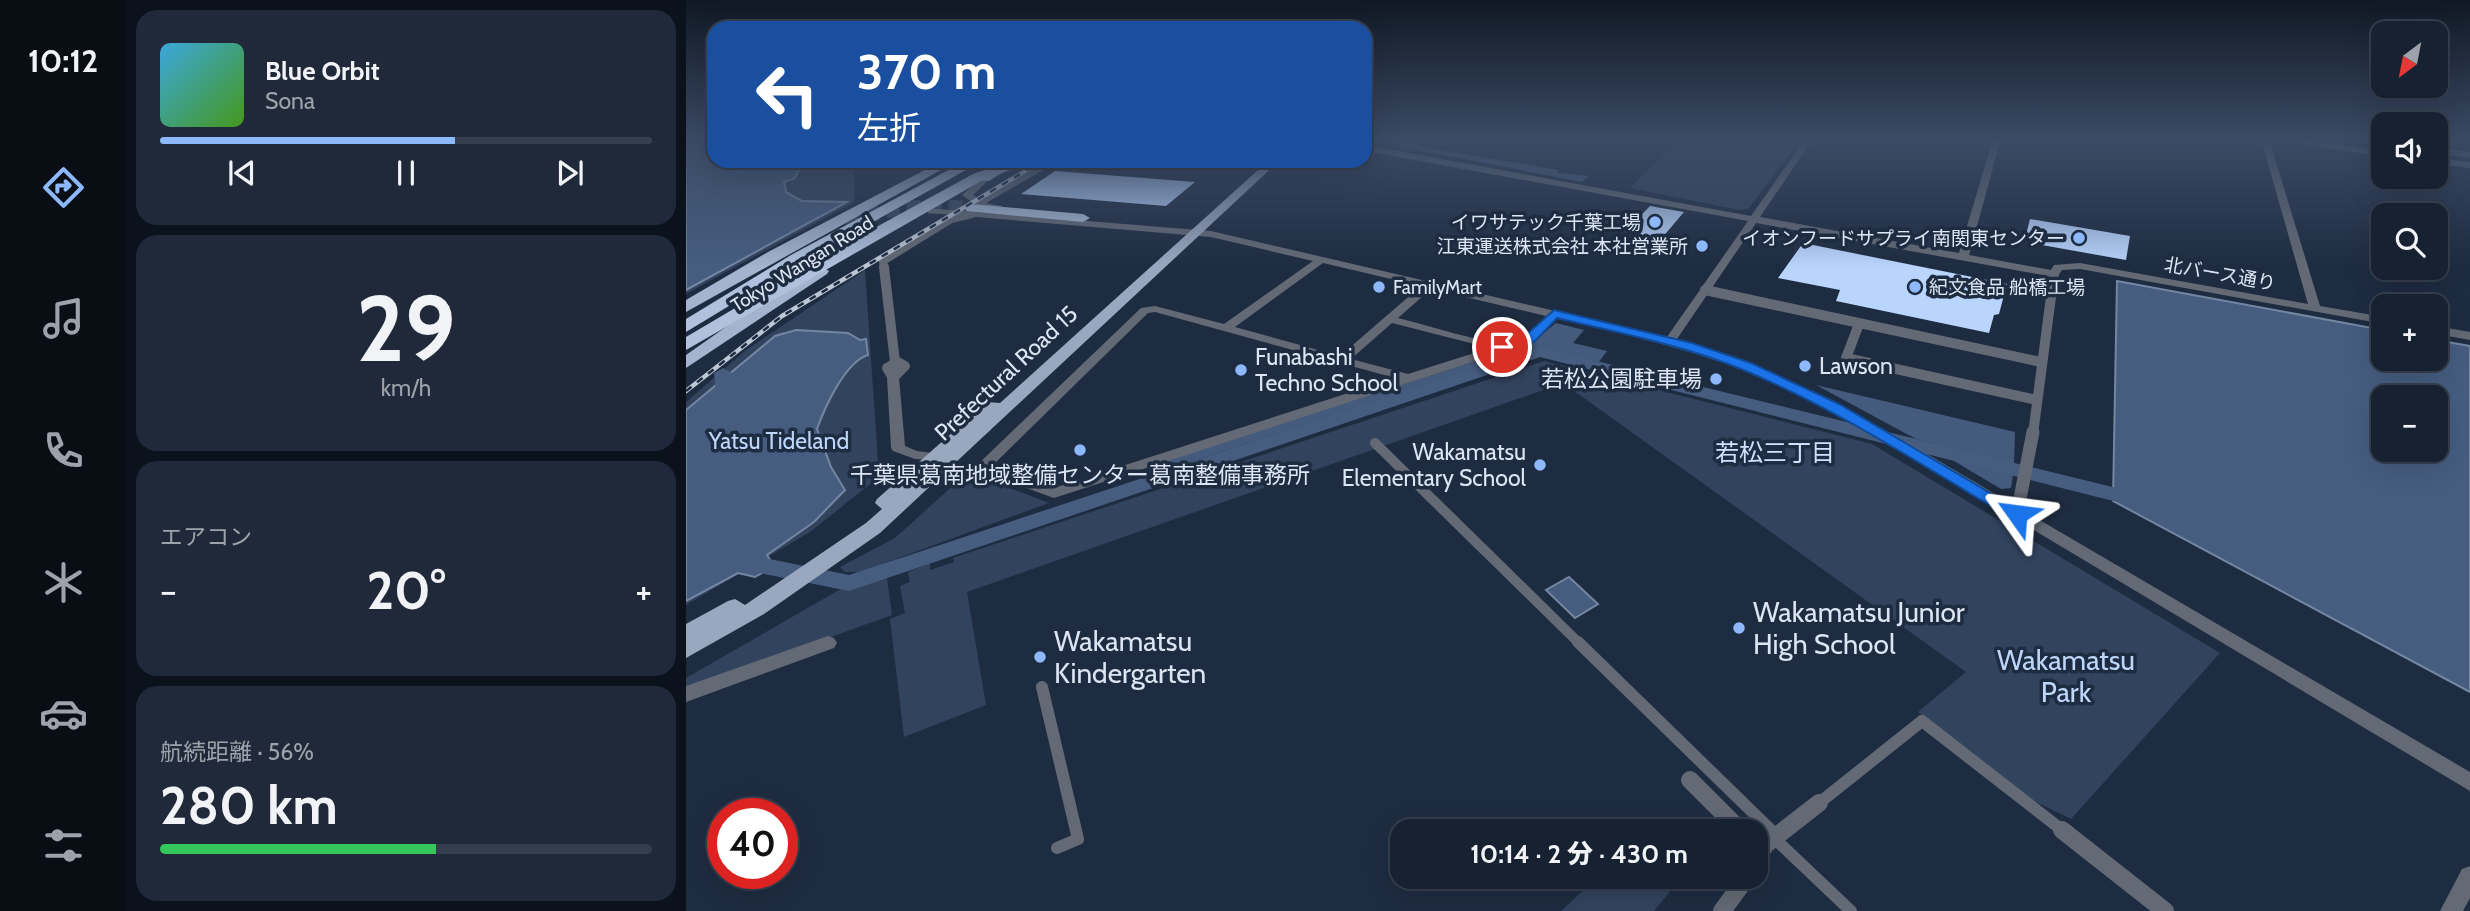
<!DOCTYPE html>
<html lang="ja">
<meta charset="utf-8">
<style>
body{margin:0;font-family:Cabin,"Noto Sans JP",sans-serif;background:#1f2939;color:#f1f3f6;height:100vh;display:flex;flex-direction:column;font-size:26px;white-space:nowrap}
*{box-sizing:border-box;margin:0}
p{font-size:23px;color:#9ea3ab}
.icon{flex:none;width:38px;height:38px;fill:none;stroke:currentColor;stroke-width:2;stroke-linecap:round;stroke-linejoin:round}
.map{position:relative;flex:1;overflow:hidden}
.details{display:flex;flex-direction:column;gap:10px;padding:10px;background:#0c121b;width:560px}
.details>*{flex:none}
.guide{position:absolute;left:21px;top:21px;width:665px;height:147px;border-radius:21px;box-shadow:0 7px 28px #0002,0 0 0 2px #353e4d;background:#1a4fa0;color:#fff;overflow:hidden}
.needle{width:46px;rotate:212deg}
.tools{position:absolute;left:1685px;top:21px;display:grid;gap:14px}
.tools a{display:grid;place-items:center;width:77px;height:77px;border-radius:14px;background:#162131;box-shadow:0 7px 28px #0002,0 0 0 2px #353e4d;font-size:35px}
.speed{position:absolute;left:21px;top:798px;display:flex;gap:14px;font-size:35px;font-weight:700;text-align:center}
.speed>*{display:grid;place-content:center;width:91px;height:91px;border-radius:50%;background:#162131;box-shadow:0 7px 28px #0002,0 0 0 2px #353e4d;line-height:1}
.speed .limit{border:10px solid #d22;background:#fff;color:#111}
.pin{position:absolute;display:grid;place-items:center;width:60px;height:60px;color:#fff;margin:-30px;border:4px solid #fff;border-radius:50%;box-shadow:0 2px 7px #0007}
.me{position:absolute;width:77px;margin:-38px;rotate:301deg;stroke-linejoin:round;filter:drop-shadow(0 0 5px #0008)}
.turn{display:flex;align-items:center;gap:24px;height:147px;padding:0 35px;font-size:32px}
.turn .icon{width:91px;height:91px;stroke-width:2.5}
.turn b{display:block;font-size:49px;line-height:60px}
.big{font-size:52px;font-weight:800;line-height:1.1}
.details .widget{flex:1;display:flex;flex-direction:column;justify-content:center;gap:10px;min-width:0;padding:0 24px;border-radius:21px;background:#1f2939}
.details .dial{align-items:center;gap:0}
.dial b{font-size:91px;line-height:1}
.song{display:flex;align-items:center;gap:21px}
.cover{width:84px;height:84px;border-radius:10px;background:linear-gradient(135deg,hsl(200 70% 55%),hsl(100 70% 35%))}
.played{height:7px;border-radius:4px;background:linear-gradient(90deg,#8db9fc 60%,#353e4d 60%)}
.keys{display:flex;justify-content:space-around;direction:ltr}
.heat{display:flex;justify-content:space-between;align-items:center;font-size:38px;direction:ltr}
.charge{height:10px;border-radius:5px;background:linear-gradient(90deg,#34c759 56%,#353e4d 0)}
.trip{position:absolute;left:704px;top:819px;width:378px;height:70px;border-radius:21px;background:#162131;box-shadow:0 7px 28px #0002,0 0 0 2px #353e4d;font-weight:800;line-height:70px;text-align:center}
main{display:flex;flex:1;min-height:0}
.tab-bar{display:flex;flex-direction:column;width:126px;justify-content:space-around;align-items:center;background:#090d14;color:#9ea3ab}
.tab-bar .icon{width:49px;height:49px}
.tab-bar .selected{color:#8db9fc}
.tab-bar b{font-size:32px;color:#f1f3f6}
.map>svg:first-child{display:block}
.green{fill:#32435e}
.forest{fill:#445b7e}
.water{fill:#465d80;stroke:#7386a2;stroke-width:2;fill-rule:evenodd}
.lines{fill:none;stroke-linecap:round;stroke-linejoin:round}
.river{fill:#465d80;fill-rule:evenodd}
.building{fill:#b9d4fd}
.motorway-tunnel{stroke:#3a485c;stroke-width:14;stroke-dasharray:14 7;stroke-linecap:butt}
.pedestrian-far1{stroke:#636a75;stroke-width:10}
.pedestrian{stroke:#636a75;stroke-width:12}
.minor-far3{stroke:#636a75;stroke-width:8}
.minor-far2{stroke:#636a75;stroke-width:10}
.minor-far1{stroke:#636a75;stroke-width:13}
.minor{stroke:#636a75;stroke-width:18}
.tertiary{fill:#636a75;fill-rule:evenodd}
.primary{fill:#9aa8bf;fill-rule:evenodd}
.trunk{fill:#a4b4ce;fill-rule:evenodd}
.motorway{fill:#afc1dc;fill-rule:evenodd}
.rail-casing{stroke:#bcc6d5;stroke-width:4.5}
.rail{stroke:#1e2c41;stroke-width:2.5;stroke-dasharray:7;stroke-linecap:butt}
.route{fill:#1a73e8;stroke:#114b97;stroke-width:2}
.poi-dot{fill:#8db9fc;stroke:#1e2c41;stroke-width:2.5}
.labels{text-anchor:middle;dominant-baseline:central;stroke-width:7;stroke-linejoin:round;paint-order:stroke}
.far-poi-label{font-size:19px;fill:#dce5f3;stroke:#1e2c41;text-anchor:end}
.far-street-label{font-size:19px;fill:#dce5f3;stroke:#1e2c41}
.poi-label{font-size:23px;fill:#dce5f3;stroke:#1e2c41;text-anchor:start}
.street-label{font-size:23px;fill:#dce5f3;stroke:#1e2c41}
.park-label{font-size:23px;fill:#bed6fa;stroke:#1e2c41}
.neighbourhood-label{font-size:24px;fill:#cfe1fd;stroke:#1e2c41}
.near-poi-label{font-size:28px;fill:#dce5f3;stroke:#1e2c41;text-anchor:start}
.near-park-label{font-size:28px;fill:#bed6fa;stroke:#1e2c41}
</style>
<main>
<nav class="tab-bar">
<b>10:12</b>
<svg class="icon selected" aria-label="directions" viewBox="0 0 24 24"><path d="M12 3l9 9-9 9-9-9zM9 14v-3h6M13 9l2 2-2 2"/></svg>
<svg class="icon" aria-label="music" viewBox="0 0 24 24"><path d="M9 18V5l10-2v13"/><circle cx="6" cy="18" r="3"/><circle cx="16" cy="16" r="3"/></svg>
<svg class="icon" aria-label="phone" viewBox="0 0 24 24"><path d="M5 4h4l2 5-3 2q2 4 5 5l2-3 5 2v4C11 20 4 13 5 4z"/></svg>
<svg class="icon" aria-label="climate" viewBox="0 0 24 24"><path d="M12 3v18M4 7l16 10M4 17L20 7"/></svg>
<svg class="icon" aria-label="car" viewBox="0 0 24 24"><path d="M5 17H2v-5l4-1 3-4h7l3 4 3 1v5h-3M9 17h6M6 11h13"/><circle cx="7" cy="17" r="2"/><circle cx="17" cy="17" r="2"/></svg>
<svg class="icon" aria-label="filters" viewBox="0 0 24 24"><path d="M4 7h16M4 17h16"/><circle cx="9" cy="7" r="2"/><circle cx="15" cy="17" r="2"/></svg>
</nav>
<section class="details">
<div class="widget">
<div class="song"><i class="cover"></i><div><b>Blue Orbit</b><p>Sona</p></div></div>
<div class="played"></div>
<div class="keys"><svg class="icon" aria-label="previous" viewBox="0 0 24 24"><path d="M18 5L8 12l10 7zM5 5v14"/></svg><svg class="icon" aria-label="pause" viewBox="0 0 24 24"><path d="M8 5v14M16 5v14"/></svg><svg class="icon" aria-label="next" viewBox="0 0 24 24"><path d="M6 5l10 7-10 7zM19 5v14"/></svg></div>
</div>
<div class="widget dial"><b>29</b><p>km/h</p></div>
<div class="widget"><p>エアコン</p>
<div class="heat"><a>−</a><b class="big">20°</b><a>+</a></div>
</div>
<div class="widget"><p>航続距離 · 56%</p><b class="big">280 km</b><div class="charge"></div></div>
</section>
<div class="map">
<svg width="1784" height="911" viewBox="0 0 1784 911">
<rect width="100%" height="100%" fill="#1e2c41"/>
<g class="green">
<polygon points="0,139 28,139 28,161 168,161 168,202 0,294"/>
<polygon points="992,139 1115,139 1062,209 1053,210 944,188"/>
<polygon points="179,270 193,477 124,532 0,605 0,402 60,350"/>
<polygon points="858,361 1186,444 1534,653 1385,819 1348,801 1232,712 1280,672 877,383 281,592 300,705 218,737 204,619 219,613 214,586 224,582 222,572 244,563 244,570 268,562 267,558"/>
<polygon points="282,472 363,503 199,563 206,615 0,689 0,678 193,567 176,572 159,572 154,567 209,538"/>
<polygon points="912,877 996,877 968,911 875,911"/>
</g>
<g class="forest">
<polygon points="723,140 737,147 873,170 872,173 903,176 896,182 712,146"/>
<polygon points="870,323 898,330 887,343 921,351 913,362 854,348 465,475 462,466 846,343"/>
<polygon points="1130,385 1329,432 1328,464 1230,439"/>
<polygon points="1263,458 1327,474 1325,488 1315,489"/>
</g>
<g class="water">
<polygon points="0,139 28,139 28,161 127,161 113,170 109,178 98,182 100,192 116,201 161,202 0,290"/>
<path d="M1431,281L1697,330L1698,359H1750V340L1784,346V692L1427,501ZM1750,397V450H1698V397Z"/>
<path d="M110,330L162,333L174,340L180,339L182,355C159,362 139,407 131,429L145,467L159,490L128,522L81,555L88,566L69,577L52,573L0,601V410L89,336Z"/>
<polygon points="883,577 912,604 889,618 860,590"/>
</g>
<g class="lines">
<g class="river">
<polygon points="853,347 1451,493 1461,500 1451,507 854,357 163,591 58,570 50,568 47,562 50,556 58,554 163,575"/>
<polygon points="37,368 46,373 49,404 40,409 31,404 28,373"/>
</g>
</g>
<g class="building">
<polygon points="369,171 509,182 480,206 335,194"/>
<polygon points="964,206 998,212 975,239 939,232"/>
<polygon points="1344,219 1444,236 1440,260 1344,243 1340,235"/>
<polygon points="1117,243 1321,284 1313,314 1308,315 1303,333 1150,301 1154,290 1092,278"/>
</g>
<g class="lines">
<path class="motorway-tunnel" d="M160,224C201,206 241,205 285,208"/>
<polyline class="pedestrian-far1" points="689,443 894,644"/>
<g class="pedestrian">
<polyline points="892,642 1091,836"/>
<polyline points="356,687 392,839 371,848"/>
<polyline points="1133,803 1236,721 1376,830"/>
<polyline points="1088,838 1165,911"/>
</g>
<g class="minor-far3">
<polyline points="296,205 299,199 365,161"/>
<polyline points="198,269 197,261 265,219 286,214"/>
</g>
<g class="minor-far2">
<polyline points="198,267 209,362"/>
<polyline points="1019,290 1355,362"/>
<polyline points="1173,324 1160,358 1351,400"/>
<polygon points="212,362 219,366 207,378 201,368"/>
<polyline points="1347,434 1368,274"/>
</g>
<polyline class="minor-far1" points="1331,514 1347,432"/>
<g class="minor">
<polyline points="1004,780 1055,831"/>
<polyline points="1376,830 1479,911"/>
<polyline points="1073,855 1079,845 1133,803"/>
<polyline points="1036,911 1061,877"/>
</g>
<g class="tertiary">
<path d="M1119,139H1127L1074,217L1273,253L1307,139H1315L1283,255L1365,270L1368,265L1394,263L1622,304L1575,139H1583L1634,306L1698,317V324L1394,269L1376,270L1372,276L1368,277L1070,223L991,339L1090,374L1152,404L1224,444L1784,772V791L1214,450C1171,426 1127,399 1081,380C1014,351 942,335 871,318L853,337L842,344L368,498L291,470L289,467L455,308L469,306L538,324L627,261L525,237L243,213L238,210L240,208L525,231L981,337L1062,221L679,151V145L1065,216ZM637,263L735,286L654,356L549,327ZM745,289L860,316C848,328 837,339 820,343C807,346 730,322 712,318ZM469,312L709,378L368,488L306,466L462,313ZM706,323L804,348L722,374L665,359Z"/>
<polygon points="1586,139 1611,139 1698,151 1698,157"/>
<polygon points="1662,139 1698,140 1698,145 1666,141"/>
<polygon points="1750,147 1784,152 1784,158 1750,153"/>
<polygon points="1750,158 1784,162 1784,168 1750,164"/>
<polygon points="300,174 307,176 287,195 299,203 316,206 316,210 293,207 276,195"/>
<polygon points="1750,326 1784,332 1784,340 1750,334"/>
<polygon points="207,374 213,378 219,446 231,451 262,455 264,458 262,461 229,459 207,451 205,448 201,378"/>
<polygon points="142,636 148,638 151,643 148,648 0,702 0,686"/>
<polygon points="1784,866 1784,898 1777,911 1754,911 1776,869"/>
</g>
<polygon class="primary" points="582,161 593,161 194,533 78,614 0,658 0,624 42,601 49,599 59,605 180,523 196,509 189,503 191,499 301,402 314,403"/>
<g class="trunk">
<polygon points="256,161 271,161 0,312 0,300 82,252"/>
<polygon points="320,161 335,161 303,181 295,181 295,175"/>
<polygon points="136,267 143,271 141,274 0,368 0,355 74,303"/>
</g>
<g class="motorway">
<polygon points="279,161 296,161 117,261 0,332 0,319 105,255"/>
<polygon points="319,163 326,167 324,170 297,180 0,350 0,337 132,259 287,174"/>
<polygon points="285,204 397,214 404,218 397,222 280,211 280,205"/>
</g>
<g class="rail-casing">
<polyline id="rail" points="0,391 96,316 356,161"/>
</g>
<use href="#rail" class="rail"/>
</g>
<linearGradient id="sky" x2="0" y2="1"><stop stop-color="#101824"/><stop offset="0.52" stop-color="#3b4b65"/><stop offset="1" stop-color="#3b4b65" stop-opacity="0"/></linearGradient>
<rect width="1784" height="267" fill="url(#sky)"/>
<path class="route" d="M868,310L1006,343L1065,363L1153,404L1340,514L1331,520L1325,518C1237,466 1150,408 1055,369C996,345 933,333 871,318L848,342L816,351L809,347L839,336Z"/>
<g class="poi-dot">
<circle cx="969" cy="222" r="7"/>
<circle cx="1393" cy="238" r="7"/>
<circle cx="1016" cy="246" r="7"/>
<circle cx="693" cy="287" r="7"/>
<circle cx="1229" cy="287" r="7"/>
<circle cx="1119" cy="366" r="7"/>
<circle cx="555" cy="370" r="7"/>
<circle cx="1030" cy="379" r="7"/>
<circle cx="394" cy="450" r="7"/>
<circle cx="854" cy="465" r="7"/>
<circle cx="1053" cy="628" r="7"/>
<circle cx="354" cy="657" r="7"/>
</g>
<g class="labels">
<g class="far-poi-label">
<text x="955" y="222">イワサテック千葉工場</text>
<text x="1379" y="238">イオンフードサプライ南関東センター</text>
<text x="1002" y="246">江東運送株式会社 本社営業所</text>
<text x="707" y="287" text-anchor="start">FamilyMart</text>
<text x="1243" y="287" text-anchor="start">紀文食品 船橋工場</text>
</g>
<g class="far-street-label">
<text transform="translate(116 264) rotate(-32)">Tokyo Wangan Road</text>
<text transform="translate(1534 274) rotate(10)">北バース通り</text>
</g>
<g class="poi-label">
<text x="569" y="357">Funabashi<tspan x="569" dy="26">Techno School</tspan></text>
<text x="1133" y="366">Lawson</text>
<text x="1016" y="379" text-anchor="end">若松公園駐車場</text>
<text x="840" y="452" text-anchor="end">Wakamatsu<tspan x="840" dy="26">Elementary School</tspan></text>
<text x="394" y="475" text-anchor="middle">千葉県葛南地域整備センター葛南整備事務所</text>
</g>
<g class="street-label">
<text transform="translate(320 373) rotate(-43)">Prefectural Road 15</text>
</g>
<g class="park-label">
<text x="93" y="441">Yatsu Tideland</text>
</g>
<g class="neighbourhood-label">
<text x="1089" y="452">若松三丁目</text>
</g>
<g class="near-poi-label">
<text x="1067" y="612">Wakamatsu Junior<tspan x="1067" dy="32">High School</tspan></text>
<text x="368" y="641">Wakamatsu<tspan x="368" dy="32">Kindergarten</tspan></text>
</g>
<g class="near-park-label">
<text x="1380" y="660">Wakamatsu<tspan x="1380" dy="32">Park</tspan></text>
</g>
</g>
</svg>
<div class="tools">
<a><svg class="needle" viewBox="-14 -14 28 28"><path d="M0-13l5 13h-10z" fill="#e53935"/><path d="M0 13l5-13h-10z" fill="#9ea3ab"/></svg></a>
<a><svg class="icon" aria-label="sound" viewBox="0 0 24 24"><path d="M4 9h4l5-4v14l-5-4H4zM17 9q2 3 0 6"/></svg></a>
<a><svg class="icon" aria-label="search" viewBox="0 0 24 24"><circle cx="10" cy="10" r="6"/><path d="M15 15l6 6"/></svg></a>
<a>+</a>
<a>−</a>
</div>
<div class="speed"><div class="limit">40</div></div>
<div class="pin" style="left:816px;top:347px;background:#d93025"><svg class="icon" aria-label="arrive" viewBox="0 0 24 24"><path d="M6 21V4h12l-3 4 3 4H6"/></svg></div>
<svg class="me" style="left:1331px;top:514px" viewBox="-20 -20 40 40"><path d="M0-17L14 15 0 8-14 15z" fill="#1a73e8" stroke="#fff" stroke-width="4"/></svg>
<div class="trip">10:14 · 2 分 · 430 m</div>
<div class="guide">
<div class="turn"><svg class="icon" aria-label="left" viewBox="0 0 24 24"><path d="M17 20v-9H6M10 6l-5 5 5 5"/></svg><div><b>370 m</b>左折</div></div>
</div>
</div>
</main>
